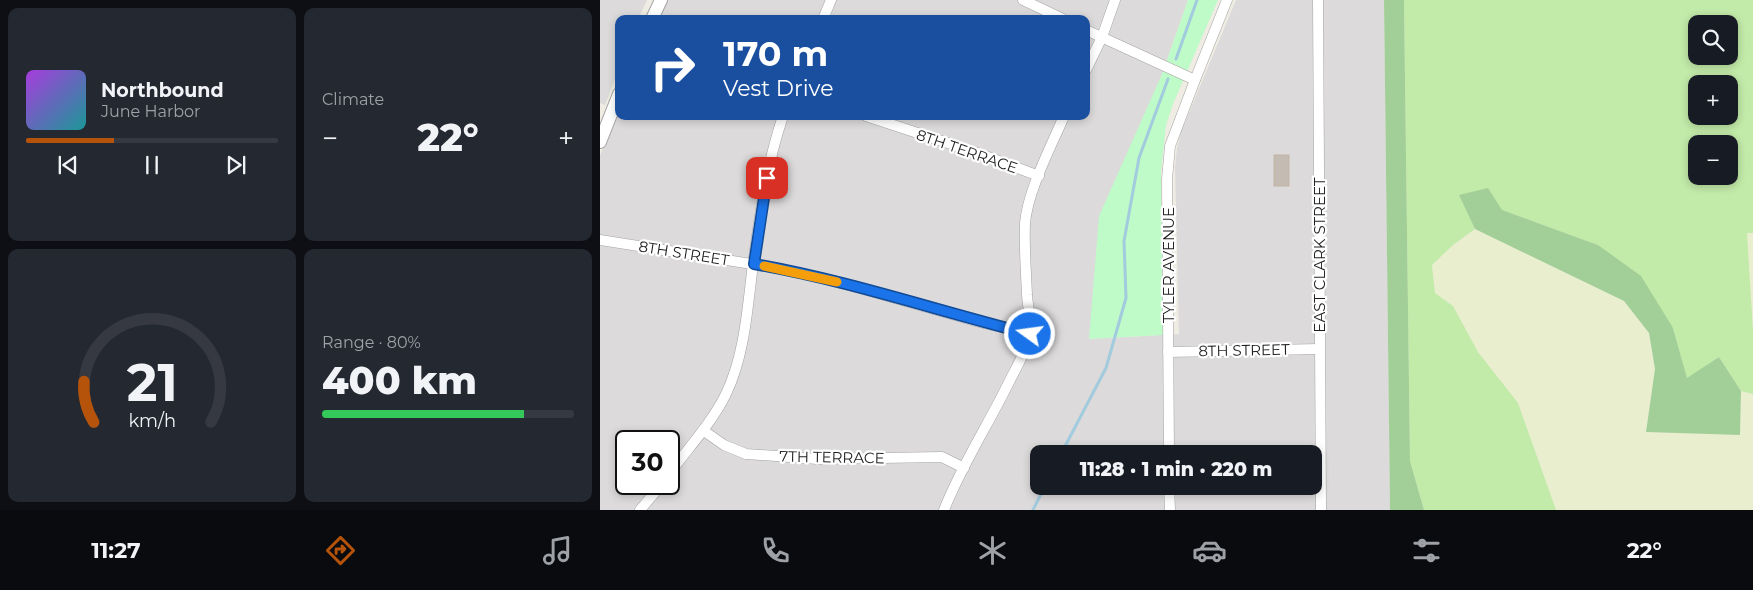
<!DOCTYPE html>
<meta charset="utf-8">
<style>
body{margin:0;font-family:Montserrat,sans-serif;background:#242831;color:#f1f3f6;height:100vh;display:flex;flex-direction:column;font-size:19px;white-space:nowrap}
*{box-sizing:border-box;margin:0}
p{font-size:16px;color:#9ea1a6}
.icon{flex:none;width:28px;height:28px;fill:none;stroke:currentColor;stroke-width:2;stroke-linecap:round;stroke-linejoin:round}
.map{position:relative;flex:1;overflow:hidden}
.drawer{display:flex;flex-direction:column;gap:8px;padding:8px;background:#0d0f14;width:600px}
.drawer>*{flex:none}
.guide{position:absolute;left:15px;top:15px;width:475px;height:105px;border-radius:10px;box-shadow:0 2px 8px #0003;background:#1a4fa0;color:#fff;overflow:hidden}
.controls{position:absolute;left:1088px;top:15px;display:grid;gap:10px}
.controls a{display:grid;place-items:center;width:50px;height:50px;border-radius:10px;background:#171b24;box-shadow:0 2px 8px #0003;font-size:25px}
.speed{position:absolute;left:15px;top:430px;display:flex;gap:10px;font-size:25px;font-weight:700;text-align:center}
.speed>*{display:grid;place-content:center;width:65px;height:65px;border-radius:50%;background:#171b24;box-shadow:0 2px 8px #0003;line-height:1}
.speed .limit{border:2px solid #111;border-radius:8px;background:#fff;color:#111}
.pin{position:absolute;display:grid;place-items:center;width:42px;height:42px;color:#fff;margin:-21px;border-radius:10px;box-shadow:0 2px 8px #0006}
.me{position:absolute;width:55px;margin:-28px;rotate:284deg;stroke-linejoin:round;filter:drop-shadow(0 0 4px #0008)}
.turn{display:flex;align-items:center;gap:18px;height:105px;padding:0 25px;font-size:22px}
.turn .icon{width:65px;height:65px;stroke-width:2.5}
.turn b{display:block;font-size:35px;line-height:42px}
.big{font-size:38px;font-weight:800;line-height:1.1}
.drawer .widget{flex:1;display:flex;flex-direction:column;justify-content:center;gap:8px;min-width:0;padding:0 18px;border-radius:10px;background:#242831}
.drawer .dial{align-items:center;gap:0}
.dial svg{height:130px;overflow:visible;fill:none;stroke:#363941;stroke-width:7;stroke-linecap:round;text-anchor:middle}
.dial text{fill:#f1f3f6;stroke:none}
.song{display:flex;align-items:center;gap:15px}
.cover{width:60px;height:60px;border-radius:8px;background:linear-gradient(135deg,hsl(280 70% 55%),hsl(180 70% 35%))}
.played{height:5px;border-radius:2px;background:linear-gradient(90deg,#b45309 35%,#363941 35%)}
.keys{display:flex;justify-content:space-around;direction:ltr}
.heat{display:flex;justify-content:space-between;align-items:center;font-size:28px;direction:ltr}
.charge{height:8px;border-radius:4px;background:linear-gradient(90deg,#34c759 80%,#363941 0)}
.drawer .tiles{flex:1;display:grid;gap:8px;grid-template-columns:repeat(2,1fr)}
.trip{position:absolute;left:430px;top:445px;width:292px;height:50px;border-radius:10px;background:#171b24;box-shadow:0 2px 8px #0003;font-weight:800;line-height:50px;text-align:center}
.menu{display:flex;height:80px;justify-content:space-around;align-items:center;background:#090b0e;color:#9ea1a6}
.menu .icon{width:35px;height:35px}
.menu .current{color:#b45309}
.menu b{font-size:22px;color:#f1f3f6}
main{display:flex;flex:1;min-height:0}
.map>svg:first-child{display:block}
.residential{fill:#dcdada;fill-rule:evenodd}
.farmland{fill:#e9eece}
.grass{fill:#c2eaa8;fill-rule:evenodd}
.forest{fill:#a2cf97}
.park{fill:#bffac9}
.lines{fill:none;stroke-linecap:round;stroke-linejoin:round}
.stream{stroke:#a2cbde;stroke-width:3}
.building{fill:#c4bbb2;stroke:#c1b4a5}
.minor-casing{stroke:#a4a4a4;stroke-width:11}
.tertiary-casing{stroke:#a4a4a4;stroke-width:14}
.minor{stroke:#fff;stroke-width:10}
.tertiary{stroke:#fff;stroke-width:12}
.route-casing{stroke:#114b97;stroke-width:12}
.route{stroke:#1a73e8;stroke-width:9}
.slow{stroke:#f59e0b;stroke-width:9}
.labels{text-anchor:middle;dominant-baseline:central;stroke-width:4.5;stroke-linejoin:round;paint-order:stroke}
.street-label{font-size:15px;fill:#1d1d1d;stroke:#fff}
</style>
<main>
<section class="drawer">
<div class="tiles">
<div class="widget">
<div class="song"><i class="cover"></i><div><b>Northbound</b><p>June Harbor</p></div></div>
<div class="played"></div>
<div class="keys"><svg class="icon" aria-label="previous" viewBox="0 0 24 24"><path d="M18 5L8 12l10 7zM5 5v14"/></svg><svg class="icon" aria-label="pause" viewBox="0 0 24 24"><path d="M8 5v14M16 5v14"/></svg><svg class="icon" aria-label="next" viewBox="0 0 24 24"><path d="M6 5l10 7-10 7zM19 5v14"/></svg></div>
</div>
<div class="widget"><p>Climate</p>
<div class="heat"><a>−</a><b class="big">22°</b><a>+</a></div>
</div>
<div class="widget dial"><svg viewBox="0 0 100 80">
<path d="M14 69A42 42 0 1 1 86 69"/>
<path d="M14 69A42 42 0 0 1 8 44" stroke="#b45309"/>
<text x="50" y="56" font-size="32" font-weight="700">21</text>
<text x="50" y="72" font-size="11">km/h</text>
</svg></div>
<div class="widget"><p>Range · 80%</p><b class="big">400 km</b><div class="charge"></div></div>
</div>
</section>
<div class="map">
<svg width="1153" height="510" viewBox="0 0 1153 510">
<rect width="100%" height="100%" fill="#efece3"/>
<g class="residential">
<polygon points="0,0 47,0 38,19 19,19 19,68 5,105 0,103"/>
<path d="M68,0H588L562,74L490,339L579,334L575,167L577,148L581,132L636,0H784L790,510H0V156L19,106V116H486V19H59ZM26,441H69V484H26ZM439,454H714V486H439Z"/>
</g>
<g class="farmland">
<polygon points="875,229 1024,301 1049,333 1055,369 1046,432 1140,435 1141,391 1153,394 1153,510 956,510 918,403 878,352 853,306 835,293 832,265 853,245"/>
<polygon points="1147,233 1153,233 1153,331"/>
</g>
<path class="grass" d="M804,0H1153V233H1147L1153,331V394L1141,391L1119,357L1087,379L1073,328L998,245L860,195L875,229L853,245L832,265L835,293L853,306L878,352L918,403L956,510H824L810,461ZM1096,24H1129V56H1096ZM1096,84H1129V116H1096ZM1096,144H1129V176H1096Z"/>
<g class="forest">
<polygon points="784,0 804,0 810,461 824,510 790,510"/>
<polygon points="888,188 902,210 998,245 1041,276 1073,328 1087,378 1119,357 1141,391 1140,435 1046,432 1055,369 1049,333 1024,301 875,229 859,195"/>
</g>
<polygon class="park" points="588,0 618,0 573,104 566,125 561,171 563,335 489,339 499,216 562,74"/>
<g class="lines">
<g class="stream">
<polyline points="576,59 597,0"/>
<polyline points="461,454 506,368 526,298 524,241 539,158 568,79"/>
<polyline points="433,510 445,486"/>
</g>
</g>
<rect class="building" x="674" y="155" width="15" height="31"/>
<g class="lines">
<g class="minor-casing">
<g id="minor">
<polyline points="423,0 463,19"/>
<polyline points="718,0 721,510"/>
<polyline points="223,19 231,0"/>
<polyline points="486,30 595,80"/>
<polyline points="486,70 502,37 515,0"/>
<polyline points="266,116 369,150 439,176"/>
<polyline points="0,240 177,268 231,280 379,322 430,334"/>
<polyline points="568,352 719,349"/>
<polyline points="104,431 124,445 146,454 218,459 342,457 364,468"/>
<polyline points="569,454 567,179 570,146 595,80 627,0"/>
<path d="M69,474C89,447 111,424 126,394C144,356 147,313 152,272C159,220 166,166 183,116"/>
<polyline points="569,486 570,510"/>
<polyline points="40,510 62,484"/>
<path d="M344,510C362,464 390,422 411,378C418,365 426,351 429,336C432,322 428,309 427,295C426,272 424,246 425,223C428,190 451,147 464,116"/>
</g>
</g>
<g class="tertiary-casing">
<g id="tertiary">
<polyline points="52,19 61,0"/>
<polyline points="0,142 19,94"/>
</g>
</g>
<use href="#minor" class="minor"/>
<use href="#tertiary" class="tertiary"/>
</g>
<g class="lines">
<g class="route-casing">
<path id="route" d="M167,178L154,264C247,280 338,311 430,334"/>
</g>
<use href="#route" class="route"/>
<polyline class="slow" points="164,266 237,282"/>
</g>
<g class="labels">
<g class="street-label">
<text transform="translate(367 151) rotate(19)">8TH TERRACE</text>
<text transform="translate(84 253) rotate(9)">8TH STREET</text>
<text transform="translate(719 255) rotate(-90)">EAST CLARK STREET</text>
<text transform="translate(568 265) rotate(-90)">TYLER AVENUE</text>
<text transform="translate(644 350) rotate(-1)">8TH STREET</text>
<text transform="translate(232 457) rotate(1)">7TH TERRACE</text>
</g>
</g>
</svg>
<div class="controls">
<a><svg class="icon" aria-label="search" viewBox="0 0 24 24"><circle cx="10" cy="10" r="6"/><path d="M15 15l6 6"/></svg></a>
<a>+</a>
<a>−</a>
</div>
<div class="speed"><div class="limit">30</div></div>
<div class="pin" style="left:167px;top:178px;background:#d93025"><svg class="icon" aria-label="arrive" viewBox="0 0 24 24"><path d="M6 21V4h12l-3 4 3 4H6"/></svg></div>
<svg class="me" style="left:430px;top:334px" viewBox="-20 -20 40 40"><circle r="17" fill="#1a73e8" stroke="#fff" stroke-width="3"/><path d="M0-11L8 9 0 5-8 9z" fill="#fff"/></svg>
<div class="trip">11:28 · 1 min · 220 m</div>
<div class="guide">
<div class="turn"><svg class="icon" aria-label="right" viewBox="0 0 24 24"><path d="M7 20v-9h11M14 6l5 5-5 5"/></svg><div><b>170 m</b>Vest Drive</div></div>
</div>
</div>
</main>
<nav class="menu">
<b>11:27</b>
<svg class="icon current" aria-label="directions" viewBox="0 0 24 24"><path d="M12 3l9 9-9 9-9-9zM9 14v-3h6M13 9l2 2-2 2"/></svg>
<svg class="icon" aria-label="music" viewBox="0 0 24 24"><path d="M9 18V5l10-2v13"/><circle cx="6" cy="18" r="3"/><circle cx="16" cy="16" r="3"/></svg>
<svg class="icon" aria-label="phone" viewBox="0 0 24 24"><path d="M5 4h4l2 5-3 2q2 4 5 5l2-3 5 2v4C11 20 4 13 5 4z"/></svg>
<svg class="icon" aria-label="climate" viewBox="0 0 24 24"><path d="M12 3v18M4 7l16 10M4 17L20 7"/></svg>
<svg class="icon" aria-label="car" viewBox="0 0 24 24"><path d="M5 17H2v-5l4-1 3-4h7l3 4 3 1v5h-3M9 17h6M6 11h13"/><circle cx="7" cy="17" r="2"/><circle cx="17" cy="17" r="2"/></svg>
<svg class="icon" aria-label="filters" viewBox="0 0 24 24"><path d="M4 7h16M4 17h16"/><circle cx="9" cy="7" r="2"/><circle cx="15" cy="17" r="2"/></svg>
<b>22°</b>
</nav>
